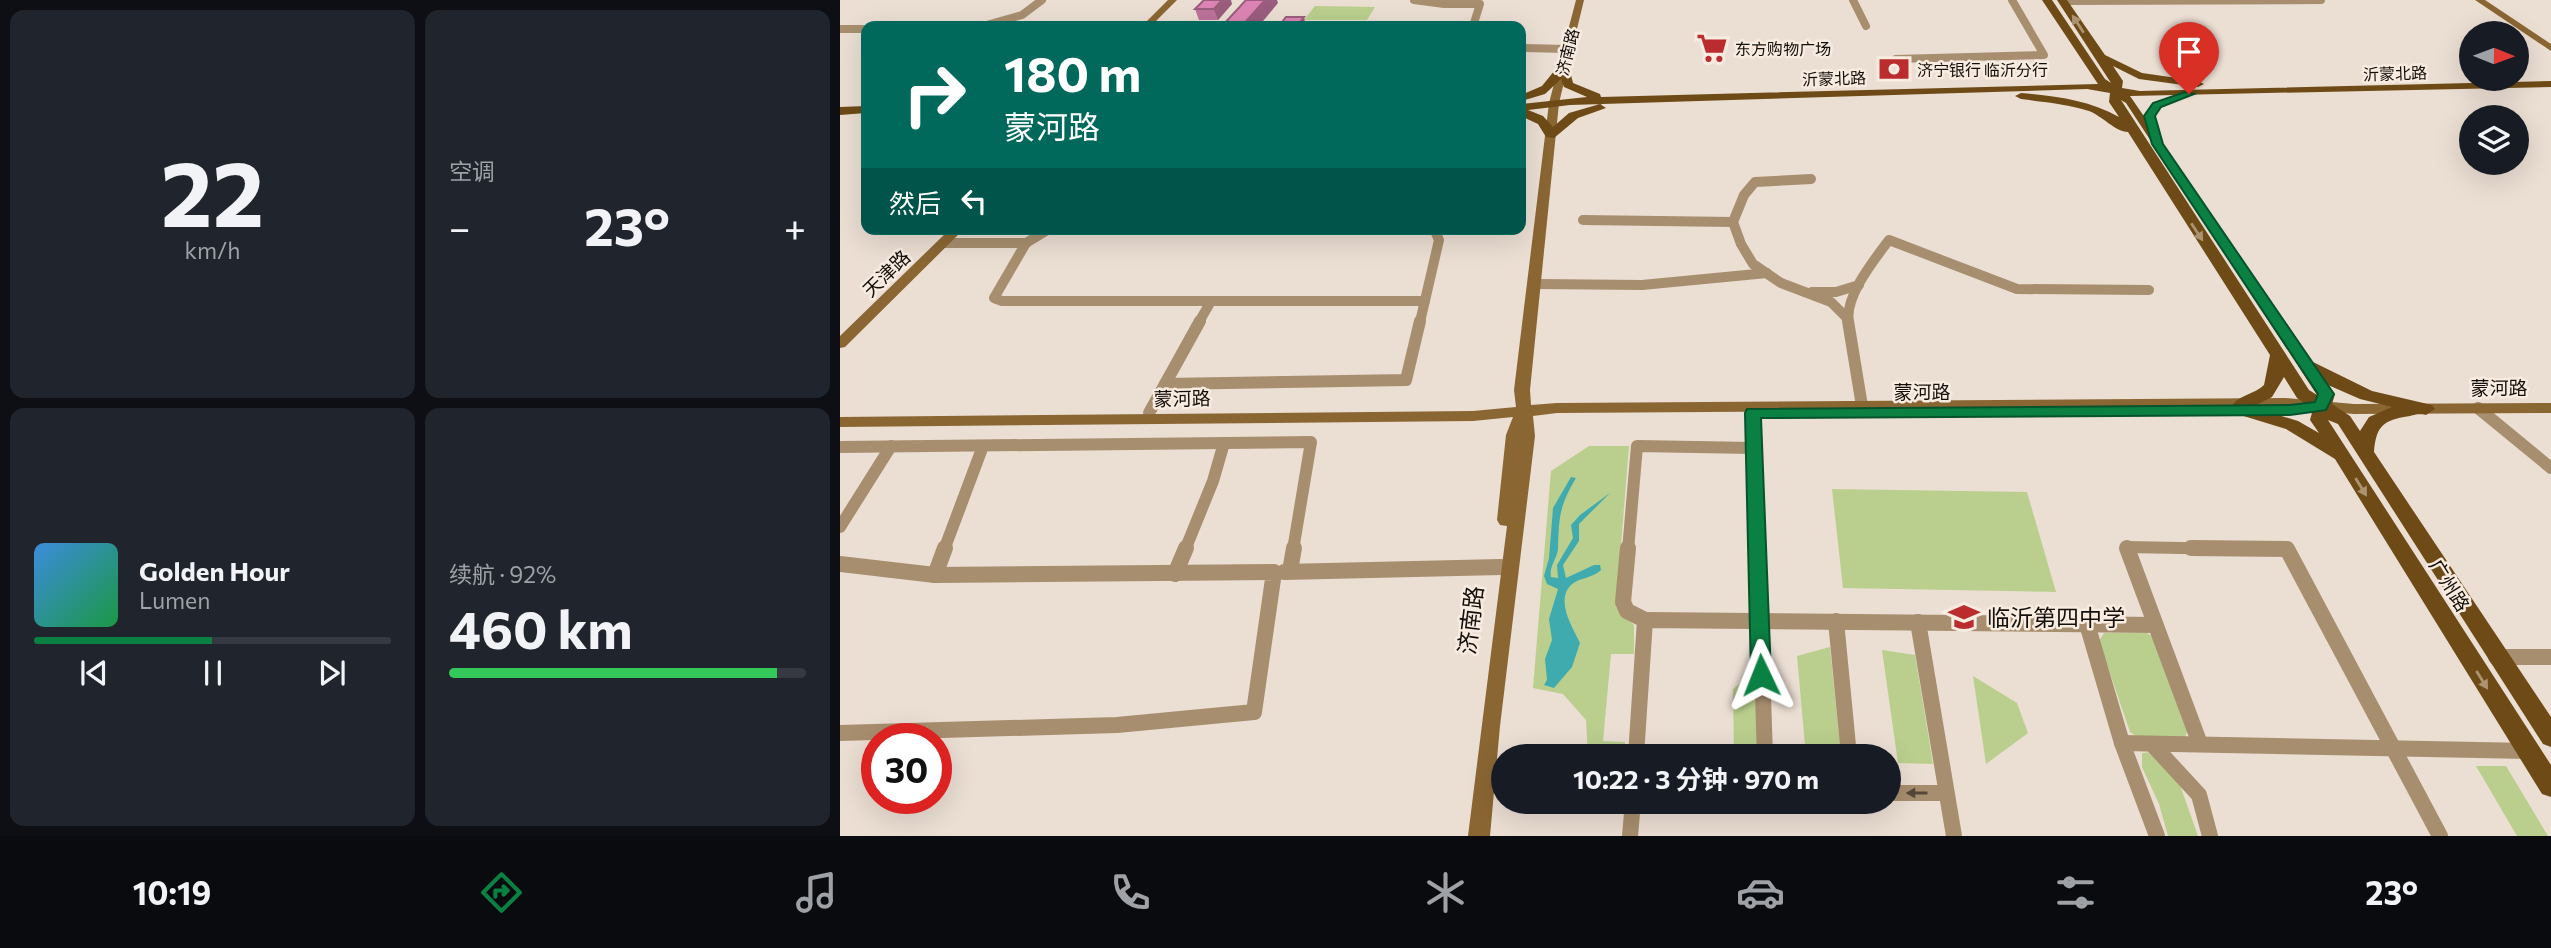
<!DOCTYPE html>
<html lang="zh">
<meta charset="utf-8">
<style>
body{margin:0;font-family:Commissioner,"Noto Sans SC",sans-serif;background:#20242c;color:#f1f3f6;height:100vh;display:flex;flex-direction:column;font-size:26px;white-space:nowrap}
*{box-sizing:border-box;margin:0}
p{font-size:23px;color:#9ea1a6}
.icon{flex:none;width:38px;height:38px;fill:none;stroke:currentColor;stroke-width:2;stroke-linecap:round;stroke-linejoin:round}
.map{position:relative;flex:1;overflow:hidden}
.drawer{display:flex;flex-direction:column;gap:10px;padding:10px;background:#0d0f14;width:840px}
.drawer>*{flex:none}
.banner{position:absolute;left:21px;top:21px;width:665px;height:214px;border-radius:14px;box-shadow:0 7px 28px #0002;background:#00695c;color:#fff;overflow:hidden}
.needle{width:46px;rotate:91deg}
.buttons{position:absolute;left:1619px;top:21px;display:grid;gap:14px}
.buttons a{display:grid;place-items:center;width:70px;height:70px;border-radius:50%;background:#171b24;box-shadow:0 7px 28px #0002;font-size:35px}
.speed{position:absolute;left:21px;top:723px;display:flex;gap:14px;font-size:35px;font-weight:700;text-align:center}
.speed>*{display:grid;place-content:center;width:91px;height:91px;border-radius:50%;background:#171b24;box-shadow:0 7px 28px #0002;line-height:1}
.speed .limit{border:10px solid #d22;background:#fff;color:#111}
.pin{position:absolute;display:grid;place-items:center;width:60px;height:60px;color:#fff;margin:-72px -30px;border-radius:50% 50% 50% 0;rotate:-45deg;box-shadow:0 0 7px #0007}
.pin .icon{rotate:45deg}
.me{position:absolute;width:77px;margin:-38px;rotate:358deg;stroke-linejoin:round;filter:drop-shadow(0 0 5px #0008)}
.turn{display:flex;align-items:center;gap:24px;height:147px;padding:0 28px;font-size:32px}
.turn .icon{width:91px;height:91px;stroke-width:2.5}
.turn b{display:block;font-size:49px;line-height:60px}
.then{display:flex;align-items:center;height:66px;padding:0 28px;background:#0003;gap:14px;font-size:26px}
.big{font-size:52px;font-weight:700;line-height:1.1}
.drawer .card{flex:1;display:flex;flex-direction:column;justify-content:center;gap:10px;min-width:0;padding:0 24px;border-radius:14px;background:#20242c}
.drawer .dial{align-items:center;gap:0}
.dial b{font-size:91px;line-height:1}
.song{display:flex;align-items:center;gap:21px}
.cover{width:84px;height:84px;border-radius:10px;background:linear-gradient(135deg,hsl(210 70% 55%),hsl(140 70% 35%))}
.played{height:7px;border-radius:4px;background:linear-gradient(90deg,#0b8043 50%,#363941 50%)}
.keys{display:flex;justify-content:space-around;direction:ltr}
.heat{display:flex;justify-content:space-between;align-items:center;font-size:38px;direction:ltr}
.charge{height:10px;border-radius:5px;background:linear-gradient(90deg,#34c759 92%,#363941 0)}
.drawer .tiles{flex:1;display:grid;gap:10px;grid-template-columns:repeat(2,1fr)}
.trip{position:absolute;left:651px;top:744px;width:410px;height:70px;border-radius:35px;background:#171b24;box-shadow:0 7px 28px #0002;font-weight:700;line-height:70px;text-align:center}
.tab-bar{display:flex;height:112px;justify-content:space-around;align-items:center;background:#090b0e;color:#9ea1a6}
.tab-bar .icon{width:49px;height:49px}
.tab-bar .current{color:#0b8043}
.tab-bar b{font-size:32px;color:#f1f3f6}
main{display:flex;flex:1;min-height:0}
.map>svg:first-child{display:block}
.green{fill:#bacf8d}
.water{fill:#3fabaf}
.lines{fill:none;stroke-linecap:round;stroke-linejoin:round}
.street-far3{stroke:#a78e6e;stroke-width:8}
.street-far2{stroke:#a78e6e;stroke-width:10}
.street-far1{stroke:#a78e6e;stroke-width:12}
.street{stroke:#a78e6e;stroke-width:16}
.secondary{fill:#8a6633;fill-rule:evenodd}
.primary{fill:#6e4b16;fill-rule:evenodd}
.wall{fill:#bd729b}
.shaded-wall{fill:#9a5d7e}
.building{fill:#dc85b4;stroke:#9a5d7e;stroke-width:2}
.oneway{fill:#ac9371}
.oneway2{fill:#564838}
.route{fill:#0b8043;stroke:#07532c;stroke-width:2}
.labels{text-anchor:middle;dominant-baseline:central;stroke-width:5;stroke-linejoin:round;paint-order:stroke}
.far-poi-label{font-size:16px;fill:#130f0b;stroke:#f8ebe0;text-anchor:start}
.far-street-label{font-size:16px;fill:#130f0b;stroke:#f8ebe0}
.street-label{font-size:19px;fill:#130f0b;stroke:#f8ebe0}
.near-poi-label{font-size:23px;fill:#130f0b;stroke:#f8ebe0;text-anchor:start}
.near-street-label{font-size:23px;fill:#130f0b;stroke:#f8ebe0}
</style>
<main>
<section class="drawer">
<div class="tiles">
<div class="card dial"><b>22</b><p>km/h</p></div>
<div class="card"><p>空调</p>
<div class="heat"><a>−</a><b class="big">23°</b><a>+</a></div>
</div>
<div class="card">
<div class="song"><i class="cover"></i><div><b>Golden Hour</b><p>Lumen</p></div></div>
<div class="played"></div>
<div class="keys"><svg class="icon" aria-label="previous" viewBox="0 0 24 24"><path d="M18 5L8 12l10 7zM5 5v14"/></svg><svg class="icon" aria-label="pause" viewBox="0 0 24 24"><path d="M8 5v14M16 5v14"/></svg><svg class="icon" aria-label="next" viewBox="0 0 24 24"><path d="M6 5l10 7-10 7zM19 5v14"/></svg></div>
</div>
<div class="card"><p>续航 · 92%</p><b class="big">460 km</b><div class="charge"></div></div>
</div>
</section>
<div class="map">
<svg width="1711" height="836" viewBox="0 0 1711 836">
<rect width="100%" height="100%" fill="#ebded3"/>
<g class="green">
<polygon points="475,6 535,7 527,20 464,20"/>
<polygon points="749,446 789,446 776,607 794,625 794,654 771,654 763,741 785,742 784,756 748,756 746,720 723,694 693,688 711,471"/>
<polygon points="992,489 1187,492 1216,592 1003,588"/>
<polygon points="1264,633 1307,633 1313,637 1347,731 1345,738 1299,738 1290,732 1259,641"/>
<polygon points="990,647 1001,756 966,756 957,656"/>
<polygon points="1042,650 1075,655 1093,764 1058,763"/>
<polygon points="914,673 918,756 894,756 893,689"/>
<polygon points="1133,676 1177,703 1188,733 1146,764"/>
<polygon points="1312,752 1340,785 1358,836 1328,836 1319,804 1302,767 1302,753"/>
<polygon points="1636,766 1666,766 1708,836 1677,836"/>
</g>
<path class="water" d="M731,477L736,478C719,507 719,517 718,549C717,559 709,566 711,577L718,578L717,565L733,538L731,525L740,515L770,493L739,524V541L723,565L726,578L754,565H760L761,570C753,578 738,578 731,585C715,601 733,628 740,643L732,667L714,688L704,685L707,680L705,659L712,640L709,619L718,589L707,584L704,576L709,558L713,508Z"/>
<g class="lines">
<g class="street-far3">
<polyline points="574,0 604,4 640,4 633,26"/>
<polyline points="1013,0 1026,26"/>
<polyline points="1223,1 1481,0"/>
<polyline points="143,26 182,15 202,0"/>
<polyline points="0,29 26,29"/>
<polyline points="681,48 728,49"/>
<polyline points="1056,59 1204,55 1172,0"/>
</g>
<g class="street-far2">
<polyline points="971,179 915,182 904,195 893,222 901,244 913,264 941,283 991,302 1008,319"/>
<polyline points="743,220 893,222"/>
<polyline points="209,229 186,243 154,298 162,301 585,301"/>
<polyline points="105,243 186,243"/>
<polyline points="697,284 802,285 927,273"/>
<polyline points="972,292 996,292 1019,285"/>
<polyline points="359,322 370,303"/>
<polyline points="580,322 599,240 594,229"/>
<path d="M1009,322C1004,297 1034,260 1049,240L1177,289L1309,290"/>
</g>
<g class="street-far1">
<polyline points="1008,321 1022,406"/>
<polyline points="325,384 566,380 580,321"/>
<polyline points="1638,408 1711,468"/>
<polyline points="309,413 360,321"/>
<polyline points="913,413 918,550"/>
<polyline points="0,447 471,442 453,550"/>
<polyline points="0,527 51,446"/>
<polyline points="104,550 143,446"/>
<polyline points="345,550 373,481 384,443"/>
<polyline points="788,550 797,446 913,448"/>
<polyline points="1288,550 1287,547 1447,550"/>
</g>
<g class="street">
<polyline points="788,548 783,602 787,611 805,620"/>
<polyline points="918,548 925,756"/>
<polyline points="1287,548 1360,744"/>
<polyline points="1351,548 1447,549 1600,836"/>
<polyline points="0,564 95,575 434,572 414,712 277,725 0,733"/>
<polyline points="450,571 454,548"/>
<polyline points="444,572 661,567"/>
<polyline points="335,574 346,548"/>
<polyline points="95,575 105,548"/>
<polyline points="996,621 1009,756"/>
<polyline points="1078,622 1114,836"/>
<polyline points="1247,624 1282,743 1317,836"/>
<polyline points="1656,657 1711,657"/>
<polyline points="1282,743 1689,751"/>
<polyline points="1312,744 1359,795 1370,836"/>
<polyline points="796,756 805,620 1315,625"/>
<polyline points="644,780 663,782"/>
<polyline points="1048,793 1106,793"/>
<polyline points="790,836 793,802"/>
</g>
<g class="secondary">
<polygon points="328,0 337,0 311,26 302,26"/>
<polygon points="736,0 744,0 719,103 690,390 691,405 717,403 1445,398 1514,404 1711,403 1711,413 1514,414 1445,408 717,413 693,416 695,436 660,726 650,836 628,836 667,526 660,525 657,520 666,435 673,417 633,421 0,427 0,417 633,411 676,407 674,390 709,103"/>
<polygon points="1635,0 1645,0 1711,44 1711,51"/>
<polygon points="110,229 124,229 5,347 0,348 0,336"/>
</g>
<g class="primary">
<path d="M1202,0H1212L1265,79L1271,83L1217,0H1227L1265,55L1302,73L1358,81L1364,84L1358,87L1299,79L1273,66L1283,81L1282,88L1300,91L1711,81V87L1290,96L1473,362L1532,391L1592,405L1595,409L1586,415C1575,413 1574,416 1564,417C1541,421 1536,429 1534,452L1711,717V747L1703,744L1498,424L1488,420L1711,765V797L1702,794L1495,459L1446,429L1397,414L1393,404C1400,395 1415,394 1424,385L1430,355L1288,132C1276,132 1262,116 1249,111C1227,104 1204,102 1181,99L1175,96L1181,93C1215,96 1249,100 1279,117L1269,102L1270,93L1247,89L730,105L688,110L703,116L713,127L729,113L760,104L766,108L738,118L714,138L706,137L698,124L681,116V104L747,97L724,87L721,79L705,94L681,101V95L702,86L719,65L723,64L729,67L733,83L760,94L761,97L1258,84ZM1281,100L1286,103L1477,395L1469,390ZM1444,377L1457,398L1473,409L1470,420L1479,433L1458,421L1412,407L1432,397ZM1488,385L1520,399L1552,407L1529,417L1520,431L1510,416L1492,404L1495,394Z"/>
<polygon points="26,106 26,113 0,115 0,107"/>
</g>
</g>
<polygon class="wall" points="392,4 378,20 359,20 355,9"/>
<g class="shaded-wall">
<polygon points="382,0 391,0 392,4 378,20 374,9"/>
<polygon points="425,0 437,0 438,3 419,26 402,26"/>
<polygon points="464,17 466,26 457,26"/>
</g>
<g class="building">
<polygon points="364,0 382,0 374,9 355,9"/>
<polygon points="406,0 425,0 402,26 382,26"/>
<polygon points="446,17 464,17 457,26 439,26"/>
<polygon points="488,23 519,23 517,26 485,26"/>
</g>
<defs><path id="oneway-solid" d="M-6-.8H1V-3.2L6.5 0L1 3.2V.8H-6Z" transform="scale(1.75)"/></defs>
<g class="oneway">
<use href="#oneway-solid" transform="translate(1238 24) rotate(-123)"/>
<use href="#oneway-solid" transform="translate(1357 232) rotate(57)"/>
<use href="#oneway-solid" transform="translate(1521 487) rotate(58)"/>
<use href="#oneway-solid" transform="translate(1642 680) rotate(58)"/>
</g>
<use class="oneway2" href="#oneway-solid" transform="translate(1077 793) rotate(-180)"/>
<polygon class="route" points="1345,92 1354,94 1321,107 1315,116 1323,144 1494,394 1486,410 1450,415 921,418 931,675 929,681 921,683 914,681 911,675 905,413 907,409 1450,405 1475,402 1478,394 1312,144 1304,116 1313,103"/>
<defs>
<g id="supermarket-bare" transform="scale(2.415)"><path d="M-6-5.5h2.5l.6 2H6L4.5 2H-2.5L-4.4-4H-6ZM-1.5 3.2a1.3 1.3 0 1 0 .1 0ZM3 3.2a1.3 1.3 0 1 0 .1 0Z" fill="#bb2c2f" stroke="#f8ebe0" stroke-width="2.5" paint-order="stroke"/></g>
<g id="bank-bare" transform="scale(2.415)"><path d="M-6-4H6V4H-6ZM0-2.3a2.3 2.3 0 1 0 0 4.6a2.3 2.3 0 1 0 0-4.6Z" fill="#bb2c2f" stroke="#f8ebe0" stroke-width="2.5" paint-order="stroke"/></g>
<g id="school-bare" transform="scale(2.415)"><path d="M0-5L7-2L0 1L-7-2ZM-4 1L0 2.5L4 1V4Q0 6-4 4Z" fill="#bb2c2f" stroke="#f8ebe0" stroke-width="2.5" paint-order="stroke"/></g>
</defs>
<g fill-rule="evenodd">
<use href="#supermarket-bare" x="872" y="48"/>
<use href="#bank-bare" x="1054" y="69"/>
<use href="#school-bare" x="1124" y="617"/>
</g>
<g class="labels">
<g class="far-poi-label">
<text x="895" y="48">东方购物广场</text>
<text x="1077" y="69">济宁银行 临沂分行</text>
</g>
<g class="far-street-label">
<text transform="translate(727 52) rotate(-76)">济南路</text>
<text transform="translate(1555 73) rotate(-2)">沂蒙北路</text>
<text transform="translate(994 78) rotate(-2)">沂蒙北路</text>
</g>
<g class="street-label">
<text transform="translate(46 273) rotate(-44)">天津路</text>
<text x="1659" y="387">蒙河路</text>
<text x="1082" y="391">蒙河路</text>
<text transform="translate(342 398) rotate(-1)">蒙河路</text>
<text transform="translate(1610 585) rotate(58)">广州路</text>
</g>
<g class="near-poi-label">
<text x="1147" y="617">临沂第四中学</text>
</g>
<g class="near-street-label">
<text transform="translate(630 620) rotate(-83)">济南路</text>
</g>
</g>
</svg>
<div class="buttons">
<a><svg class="needle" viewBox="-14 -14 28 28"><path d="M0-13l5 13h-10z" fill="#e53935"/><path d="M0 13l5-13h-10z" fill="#9ea1a6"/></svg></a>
<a><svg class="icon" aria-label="layers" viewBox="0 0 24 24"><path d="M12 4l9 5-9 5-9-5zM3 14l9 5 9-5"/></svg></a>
</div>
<div class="speed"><div class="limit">30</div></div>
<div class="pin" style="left:1349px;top:94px;background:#d93025"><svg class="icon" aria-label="arrive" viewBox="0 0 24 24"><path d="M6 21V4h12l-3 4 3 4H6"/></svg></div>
<svg class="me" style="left:921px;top:675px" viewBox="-20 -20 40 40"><path d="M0-17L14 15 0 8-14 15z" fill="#0b8043" stroke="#fff" stroke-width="4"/></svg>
<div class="trip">10:22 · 3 分钟 · 970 m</div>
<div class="banner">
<div class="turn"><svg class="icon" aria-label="right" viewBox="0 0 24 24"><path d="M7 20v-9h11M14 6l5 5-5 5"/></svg><div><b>180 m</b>蒙河路</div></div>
<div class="then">然后<svg class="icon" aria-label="left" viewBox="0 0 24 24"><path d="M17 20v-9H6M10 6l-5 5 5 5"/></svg></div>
</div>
</div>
</main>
<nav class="tab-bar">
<b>10:19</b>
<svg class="icon current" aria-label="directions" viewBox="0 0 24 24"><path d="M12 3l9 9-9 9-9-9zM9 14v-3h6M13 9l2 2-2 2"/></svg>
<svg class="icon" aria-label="music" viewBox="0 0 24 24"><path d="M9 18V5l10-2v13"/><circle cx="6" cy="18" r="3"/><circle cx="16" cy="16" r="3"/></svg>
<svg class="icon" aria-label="phone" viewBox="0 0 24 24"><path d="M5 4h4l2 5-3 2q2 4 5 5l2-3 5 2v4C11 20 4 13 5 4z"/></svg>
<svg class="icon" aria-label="climate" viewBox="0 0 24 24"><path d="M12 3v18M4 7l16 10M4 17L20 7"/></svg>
<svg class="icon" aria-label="car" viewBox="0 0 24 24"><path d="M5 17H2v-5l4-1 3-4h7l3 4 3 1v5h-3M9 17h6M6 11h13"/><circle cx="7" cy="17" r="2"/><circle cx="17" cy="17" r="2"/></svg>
<svg class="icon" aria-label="filters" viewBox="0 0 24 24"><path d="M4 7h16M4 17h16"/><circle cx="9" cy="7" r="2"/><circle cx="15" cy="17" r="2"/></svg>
<b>23°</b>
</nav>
